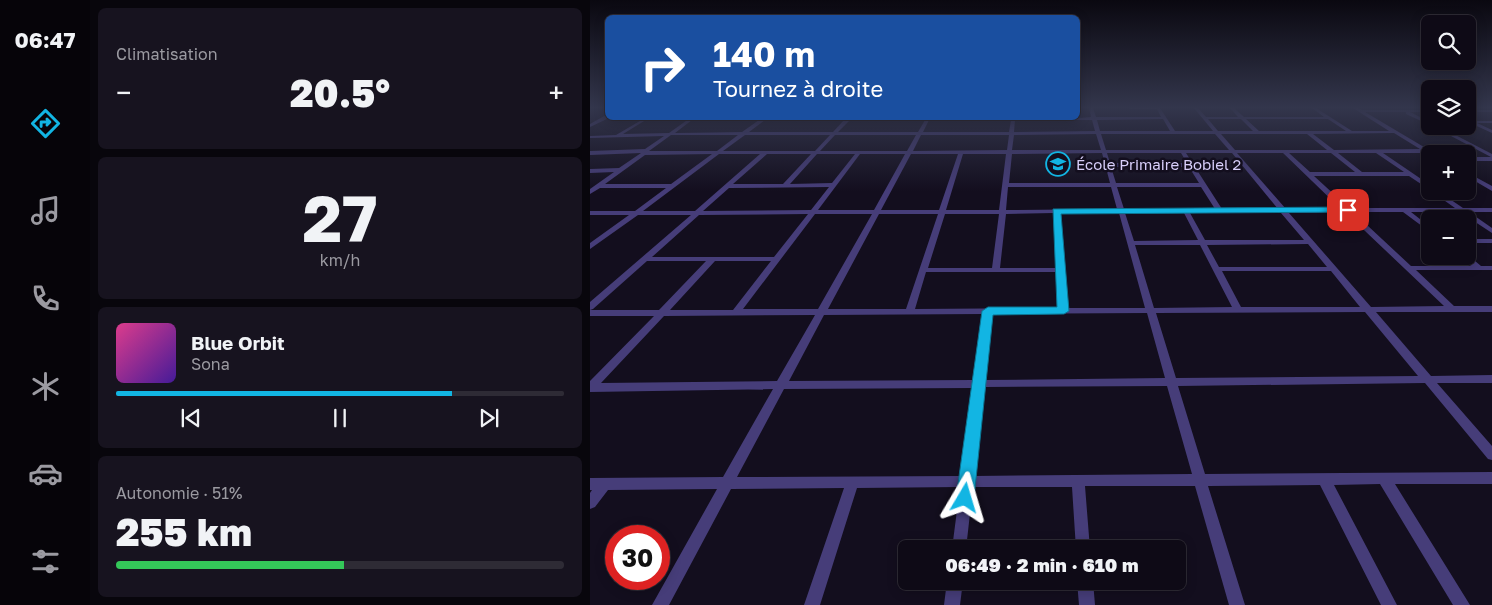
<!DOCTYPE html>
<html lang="fr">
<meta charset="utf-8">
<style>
body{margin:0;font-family:"Golos Text",sans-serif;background:#17131f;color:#f1f3f6;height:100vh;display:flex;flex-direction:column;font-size:19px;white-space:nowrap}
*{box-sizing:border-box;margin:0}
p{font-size:16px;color:#9b9aa1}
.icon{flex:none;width:28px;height:28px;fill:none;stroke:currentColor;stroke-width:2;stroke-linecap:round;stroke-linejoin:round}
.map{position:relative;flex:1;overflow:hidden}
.panel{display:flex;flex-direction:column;gap:8px;padding:8px;background:#08060c;width:500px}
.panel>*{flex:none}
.top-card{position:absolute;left:15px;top:15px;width:475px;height:105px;border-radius:8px;box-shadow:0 2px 12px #0003,0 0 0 1px #2e2b35;background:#1a4fa0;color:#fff;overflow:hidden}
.buttons{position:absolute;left:831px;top:15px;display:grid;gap:10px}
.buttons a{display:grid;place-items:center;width:55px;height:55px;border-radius:8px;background:#0e0a16;box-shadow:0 2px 12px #0003,0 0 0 1px #2e2b35;font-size:25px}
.speed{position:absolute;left:15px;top:525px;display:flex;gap:10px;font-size:25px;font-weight:700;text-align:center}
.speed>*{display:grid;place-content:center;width:65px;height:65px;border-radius:50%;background:#0e0a16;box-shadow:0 2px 12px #0003,0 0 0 1px #2e2b35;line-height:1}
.speed .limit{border:8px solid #d22;background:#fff;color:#111}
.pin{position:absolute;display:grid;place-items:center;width:42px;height:42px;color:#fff;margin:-21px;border-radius:10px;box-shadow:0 2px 8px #0006}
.me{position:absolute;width:55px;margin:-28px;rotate:7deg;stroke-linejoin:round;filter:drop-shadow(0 0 4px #0008)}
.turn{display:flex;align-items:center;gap:18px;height:105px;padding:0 25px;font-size:22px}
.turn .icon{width:65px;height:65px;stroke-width:2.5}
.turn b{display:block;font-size:35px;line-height:42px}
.big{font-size:38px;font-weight:800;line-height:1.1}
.panel .card{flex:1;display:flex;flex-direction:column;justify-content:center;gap:8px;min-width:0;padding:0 18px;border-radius:8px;background:#17131f}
.panel .dial{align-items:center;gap:0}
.dial b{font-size:65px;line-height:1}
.song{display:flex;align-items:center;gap:15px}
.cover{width:60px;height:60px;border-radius:8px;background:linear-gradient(135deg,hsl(330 70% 55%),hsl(260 70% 35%))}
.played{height:5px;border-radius:2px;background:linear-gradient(90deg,#12b5e3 75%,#2e2b35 75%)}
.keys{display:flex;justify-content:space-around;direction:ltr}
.heat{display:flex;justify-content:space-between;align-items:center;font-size:28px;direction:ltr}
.charge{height:8px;border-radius:4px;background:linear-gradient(90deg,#34c759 51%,#2e2b35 0)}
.trip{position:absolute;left:308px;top:540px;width:288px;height:50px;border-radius:8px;background:#0e0a16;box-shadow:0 2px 12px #0003,0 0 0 1px #2e2b35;font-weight:800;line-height:50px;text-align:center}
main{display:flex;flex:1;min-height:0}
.tabs{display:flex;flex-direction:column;width:90px;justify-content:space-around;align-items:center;background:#060409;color:#9b9aa1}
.tabs .icon{width:35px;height:35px}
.tabs .selected{color:#12b5e3}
.tabs b{font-size:22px;color:#f1f3f6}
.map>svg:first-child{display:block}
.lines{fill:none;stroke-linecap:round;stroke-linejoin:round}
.street{fill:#463d79;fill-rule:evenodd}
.route{fill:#12b5e3;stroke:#0c7694}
.labels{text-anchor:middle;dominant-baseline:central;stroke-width:5;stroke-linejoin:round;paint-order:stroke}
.far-poi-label{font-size:15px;fill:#d9cffb;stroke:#130e1e;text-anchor:start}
</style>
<main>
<nav class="tabs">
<b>06:47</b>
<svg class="icon selected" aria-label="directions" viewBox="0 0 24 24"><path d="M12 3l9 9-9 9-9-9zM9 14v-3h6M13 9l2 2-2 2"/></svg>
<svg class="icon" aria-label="music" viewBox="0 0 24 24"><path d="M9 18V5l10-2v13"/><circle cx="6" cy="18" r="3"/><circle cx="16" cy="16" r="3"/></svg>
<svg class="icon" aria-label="phone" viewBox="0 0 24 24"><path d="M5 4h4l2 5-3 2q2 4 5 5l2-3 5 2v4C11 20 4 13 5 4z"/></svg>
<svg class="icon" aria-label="climate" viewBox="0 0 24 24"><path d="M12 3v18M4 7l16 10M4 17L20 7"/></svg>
<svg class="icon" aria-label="car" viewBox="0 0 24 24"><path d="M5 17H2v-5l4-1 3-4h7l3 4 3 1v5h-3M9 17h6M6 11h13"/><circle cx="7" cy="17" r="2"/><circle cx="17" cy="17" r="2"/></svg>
<svg class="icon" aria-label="filters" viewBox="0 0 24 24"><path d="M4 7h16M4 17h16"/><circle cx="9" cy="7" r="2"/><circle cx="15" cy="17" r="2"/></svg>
</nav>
<section class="panel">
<div class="card"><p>Climatisation</p>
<div class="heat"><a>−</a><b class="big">20.5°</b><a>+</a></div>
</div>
<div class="card dial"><b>27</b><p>km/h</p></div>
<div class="card">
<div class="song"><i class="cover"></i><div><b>Blue Orbit</b><p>Sona</p></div></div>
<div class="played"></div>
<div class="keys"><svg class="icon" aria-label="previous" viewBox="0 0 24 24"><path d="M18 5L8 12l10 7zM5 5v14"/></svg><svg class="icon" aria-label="pause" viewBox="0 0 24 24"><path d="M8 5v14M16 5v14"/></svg><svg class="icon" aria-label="next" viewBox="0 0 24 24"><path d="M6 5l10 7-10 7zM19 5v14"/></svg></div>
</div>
<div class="card"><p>Autonomie · 51%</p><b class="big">255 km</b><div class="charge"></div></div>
</section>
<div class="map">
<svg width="902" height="605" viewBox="0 0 902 605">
<rect width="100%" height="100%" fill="#130e1e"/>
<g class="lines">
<g class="street">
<path d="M499,108H503L506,117H571L567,109H540L538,108H570L585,131H623L604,108H608L616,117H648L640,108H644L654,117H734L722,108H726L762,131H799L763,108H768L772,110H840V112H820L840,122V125L816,114V112H775L839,150L840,151L837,153H793L840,185V190L819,176H724L759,208H865L841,191H848L873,208H902V212H879L902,228V233L870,212H821L840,227V232L813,212H763L821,266H881L870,256H878V255L891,266H902V270H826L864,306H902V312H786L841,376L902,375V383H847L902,446V460L898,459L835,383L588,386L615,474L902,472V484H805L880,605H863L790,484L744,485L807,605H791L730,485L618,486L655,605H639L605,486H495L500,549H486L482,487H383L376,549H362L370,487L267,488L230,605H214L254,488L141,489L79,605H62L127,489L18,490L5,507L0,509V493L2,490H0V478L133,477L183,389L0,392V381L64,316H0V310H69L116,261H57L3,309L0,310V302L101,215H48L0,249V243L39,215H0V211H45L76,188H10L0,194V189L24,172L0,173V169L29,168L51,153L0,155V151L55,149L74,136L0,138V136L26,135L55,118H59L33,134L79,133L100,118H488L501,117ZM573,119L580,131H510L507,120ZM618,119H651L663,131H628ZM656,119H738L756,131H669ZM102,120H169L152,132L85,133ZM175,120H254L243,132H159ZM260,120H335L328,132H248ZM339,120H421L419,132H333ZM425,120H502L505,131L424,132ZM804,133L830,149L744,150L723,134ZM506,134L511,150H422L424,135ZM511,134H625L639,150H516ZM631,134H717L737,150H645ZM81,135H148L127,151H59ZM155,135H240L225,151H133ZM245,135H326L317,151H230ZM331,135H419L417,150L323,151ZM512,153L520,183H419L422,154ZM517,153H591L597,163H520ZM596,153H642L688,209H632ZM647,153H693L751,209H696ZM699,153H741L765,172H720ZM748,153H786L814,172H772ZM122,154L81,184H15L55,155ZM129,154H170L105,211H53ZM177,154H221L193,184H143ZM227,154H265L242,183L200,184ZM270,154H315L284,210H228ZM321,154H368L349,210H291ZM373,154H416L409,210H356ZM521,167H599L609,183H526ZM239,187L221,210L113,211L139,188ZM418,187H521L527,209L416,210ZM527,187H611L625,209H534ZM755,212L854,306L781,307L699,213ZM464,213L466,268H410L416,214ZM471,213H529L555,308H477ZM535,213H594L608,240L544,241ZM600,213H691L714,240H615ZM218,214L184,257H62L109,215ZM225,214H282L228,309H153ZM289,214H348L316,309H238ZM355,214H409L402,268H338ZM718,244L737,267H629L617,245ZM545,245H610L642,307L564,308ZM125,261H181L143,310H80ZM632,271H741L770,307H651ZM336,272H467L468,308L325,309ZM775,312L828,376L586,378L566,313ZM557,313L575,378L395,380L402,314ZM393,314L384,380L199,381L234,315ZM225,315L187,381L11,383L74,316ZM577,386L602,474L384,476L394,387ZM383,388L372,476L147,477L194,389Z"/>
<rect x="878" y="110" width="24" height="2"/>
<polygon points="16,115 19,118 0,127 0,124"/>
<polygon points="878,120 882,121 902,121 902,123 887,123 902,130 902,133 878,122"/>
<polygon points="842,126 848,126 902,154 902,161 878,161 878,157 901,157"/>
<polygon points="878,173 902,186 902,191 878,177"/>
<rect x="878" y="239" width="24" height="4"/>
<polygon points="357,581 373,581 370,605 354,605"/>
<polygon points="487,581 503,581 505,605 489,605"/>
</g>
</g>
<linearGradient id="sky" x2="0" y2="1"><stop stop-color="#0a0810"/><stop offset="0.56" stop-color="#33364c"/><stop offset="1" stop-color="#33364c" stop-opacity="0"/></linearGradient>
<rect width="902" height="192" fill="url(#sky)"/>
<polygon class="route" points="758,207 761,208 761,212 471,214 479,311 474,314 403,315 384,498 381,504 375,506 369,504 366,498 392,311 398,307 467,307 463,209"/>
<defs>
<g id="school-ring" transform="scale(1.25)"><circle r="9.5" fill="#130e1e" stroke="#12b5e3" stroke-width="1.5"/><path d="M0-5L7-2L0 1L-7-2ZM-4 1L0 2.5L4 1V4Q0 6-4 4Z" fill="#12b5e3"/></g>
</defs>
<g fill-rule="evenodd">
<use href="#school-ring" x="468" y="164"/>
</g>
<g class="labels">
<g class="far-poi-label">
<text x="486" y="164">École Primaire Bobiel 2</text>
</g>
</g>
</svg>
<div class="buttons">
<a><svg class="icon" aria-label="search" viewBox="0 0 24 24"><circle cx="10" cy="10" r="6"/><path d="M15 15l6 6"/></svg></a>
<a><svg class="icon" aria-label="layers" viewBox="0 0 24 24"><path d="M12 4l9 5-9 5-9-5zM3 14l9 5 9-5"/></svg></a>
<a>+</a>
<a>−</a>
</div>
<div class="speed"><div class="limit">30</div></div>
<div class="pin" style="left:758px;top:210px;background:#d93025"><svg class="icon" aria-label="arrive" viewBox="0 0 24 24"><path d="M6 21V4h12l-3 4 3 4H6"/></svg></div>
<svg class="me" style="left:375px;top:498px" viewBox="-20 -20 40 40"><path d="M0-17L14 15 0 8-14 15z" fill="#12b5e3" stroke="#fff" stroke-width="4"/></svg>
<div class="trip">06:49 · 2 min · 610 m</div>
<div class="top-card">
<div class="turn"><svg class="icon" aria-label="right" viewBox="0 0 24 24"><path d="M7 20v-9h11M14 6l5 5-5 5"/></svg><div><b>140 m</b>Tournez à droite</div></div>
</div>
</div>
</main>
